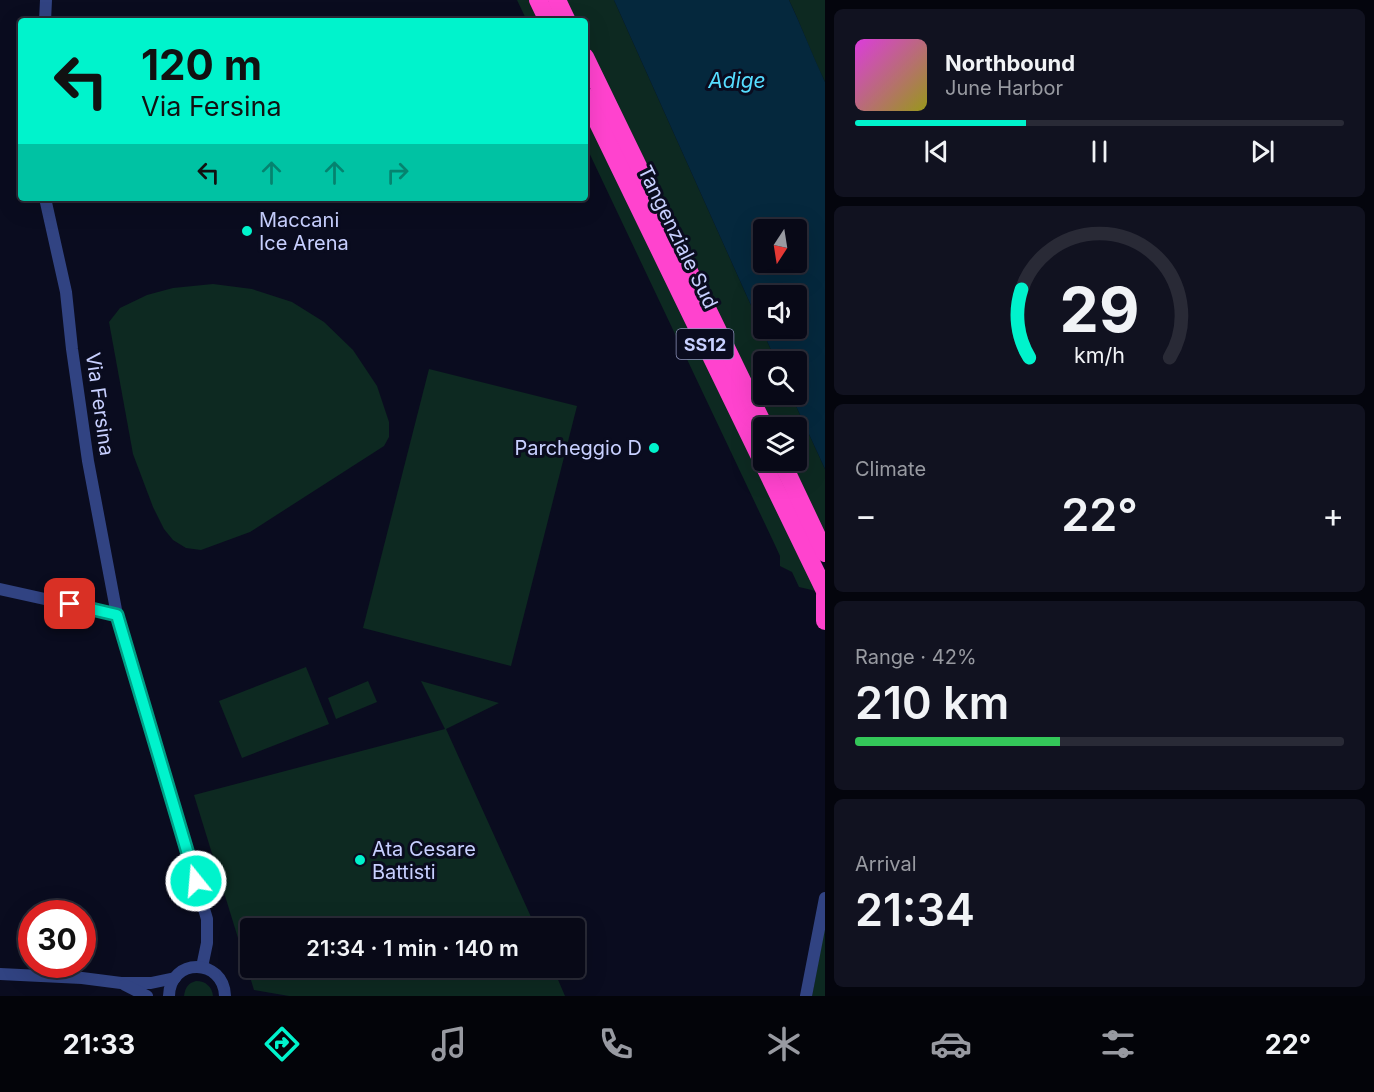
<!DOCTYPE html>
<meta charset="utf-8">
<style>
body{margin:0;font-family:Inter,sans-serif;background:#111220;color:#f1f3f6;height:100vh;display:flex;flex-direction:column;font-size:22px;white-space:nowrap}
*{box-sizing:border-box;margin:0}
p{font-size:20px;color:#989aa1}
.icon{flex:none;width:33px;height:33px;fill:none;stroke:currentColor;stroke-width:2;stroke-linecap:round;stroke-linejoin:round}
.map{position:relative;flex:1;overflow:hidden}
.details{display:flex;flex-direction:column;gap:9px;padding:9px;background:#04050d;width:549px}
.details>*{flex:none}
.banner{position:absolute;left:18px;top:18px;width:570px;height:183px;border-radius:6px;box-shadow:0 6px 24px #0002,0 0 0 2px #292a36;background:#00f3cc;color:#111;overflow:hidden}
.needle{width:39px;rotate:192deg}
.buttons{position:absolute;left:753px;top:219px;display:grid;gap:12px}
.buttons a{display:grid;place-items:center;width:54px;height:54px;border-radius:6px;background:#080917;box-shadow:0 6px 24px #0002,0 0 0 2px #292a36;font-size:30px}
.speed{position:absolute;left:18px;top:900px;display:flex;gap:12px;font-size:30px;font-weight:700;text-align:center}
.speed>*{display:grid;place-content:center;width:78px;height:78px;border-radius:50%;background:#080917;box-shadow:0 6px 24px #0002,0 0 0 2px #292a36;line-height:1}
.speed .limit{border:9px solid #d22;background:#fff;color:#111}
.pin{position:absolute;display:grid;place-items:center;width:51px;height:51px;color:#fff;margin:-26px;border-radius:12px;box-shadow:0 3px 9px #0006}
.me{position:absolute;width:66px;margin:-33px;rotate:343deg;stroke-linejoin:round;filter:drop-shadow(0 0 4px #0008)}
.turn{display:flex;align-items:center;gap:21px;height:126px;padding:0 24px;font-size:27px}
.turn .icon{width:78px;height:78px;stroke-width:2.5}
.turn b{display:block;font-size:42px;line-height:51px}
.lanes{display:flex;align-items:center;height:57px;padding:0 24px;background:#0003;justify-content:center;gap:30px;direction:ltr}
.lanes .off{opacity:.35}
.big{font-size:45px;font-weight:600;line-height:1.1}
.details .widget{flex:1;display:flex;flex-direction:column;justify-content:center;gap:9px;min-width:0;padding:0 21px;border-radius:9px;background:#111220}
.details .dial{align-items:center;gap:0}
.dial svg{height:156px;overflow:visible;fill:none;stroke:#292a36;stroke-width:7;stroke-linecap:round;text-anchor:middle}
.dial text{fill:#f1f3f6;stroke:none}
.song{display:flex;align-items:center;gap:18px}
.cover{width:72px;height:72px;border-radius:9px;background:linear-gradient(135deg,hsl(300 70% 55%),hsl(60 70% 35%))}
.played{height:6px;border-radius:3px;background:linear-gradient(90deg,#00f3cc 35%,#292a36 35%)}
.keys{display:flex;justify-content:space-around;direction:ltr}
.heat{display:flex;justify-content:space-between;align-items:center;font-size:33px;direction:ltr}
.charge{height:9px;border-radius:4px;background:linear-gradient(90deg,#34c759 42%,#292a36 0)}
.trip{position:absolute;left:240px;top:918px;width:345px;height:60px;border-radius:6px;background:#080917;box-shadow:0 6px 24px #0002,0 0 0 2px #292a36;font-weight:600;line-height:60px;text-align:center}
.tabs{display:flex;height:96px;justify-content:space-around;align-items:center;background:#030409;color:#989aa1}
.tabs .icon{width:42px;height:42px}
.tabs .current{color:#00f3cc}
.tabs b{font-size:27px;color:#f1f3f6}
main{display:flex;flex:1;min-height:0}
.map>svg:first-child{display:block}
.green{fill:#0d2921}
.water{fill:#05283d;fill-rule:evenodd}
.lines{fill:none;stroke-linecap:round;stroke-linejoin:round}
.street{stroke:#314382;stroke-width:12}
.highway{stroke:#ff43ce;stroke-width:18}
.route-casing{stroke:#009e85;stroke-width:15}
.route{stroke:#00f3cc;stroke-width:10}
.poi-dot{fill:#00f3cc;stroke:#0a0c1f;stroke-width:2}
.labels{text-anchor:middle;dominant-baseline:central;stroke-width:6;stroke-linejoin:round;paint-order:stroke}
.shield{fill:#0a0c1f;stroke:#8f95bc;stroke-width:1.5}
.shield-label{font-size:18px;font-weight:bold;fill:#c8d0ff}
.poi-label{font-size:20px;fill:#c8d0ff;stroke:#0a0c1f;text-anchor:start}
.street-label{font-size:20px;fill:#c8d0ff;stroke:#0a0c1f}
.water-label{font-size:21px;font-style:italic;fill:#56ddff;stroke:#0a0c1f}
</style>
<main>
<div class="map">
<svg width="825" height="996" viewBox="0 0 825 996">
<rect width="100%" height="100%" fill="#0a0c1f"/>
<g class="green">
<polygon points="517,0 529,0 539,21 527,21"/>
<polygon points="566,0 614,0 776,361 764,362 764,394 791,395 825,469 825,534 790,461 796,460 796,428 774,427 585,39 585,21 576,21"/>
<path d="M789,0H825V82C812,56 802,27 789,0Z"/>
<polygon points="585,116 816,591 799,587 792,572 780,566 780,556 775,545 585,144"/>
<polygon points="213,284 252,289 292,302 324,322 353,350 377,386 389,422 389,437 384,446 250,532 201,550 186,548 173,540 164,529 153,507 133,454 109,322 120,308 147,295 173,288"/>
<polygon points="429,369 577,406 511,666 363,628"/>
<polygon points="306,667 329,724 242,758 219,701"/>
<polygon points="368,681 377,702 336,719 328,698"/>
<polygon points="421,681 499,703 446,729 536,928 250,928 250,968 553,968 565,996 289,996 254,990 194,795 445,729"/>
<polygon points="825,926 825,996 812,996"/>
<path d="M196,981C206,981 212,987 213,996H184C185,988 188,983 196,981Z"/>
</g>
<path class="water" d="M614,0H789C802,27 812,55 825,82V469L791,395L796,394V362L776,361ZM764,230H796V262H764ZM764,296H796V328H764Z"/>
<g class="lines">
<g class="street">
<polyline points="45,21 46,0"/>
<polyline points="45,198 66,292 72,349 88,461 117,615 207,919 207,943 202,967"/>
<polyline points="0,589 117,615"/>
<polyline points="0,974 82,978 121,983 151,983 175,978"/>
<polyline points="125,985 147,996"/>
<path d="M169,996C170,957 224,958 225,996"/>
<polyline points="806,996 825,898"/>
</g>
<g class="highway">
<polyline points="538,0 548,21"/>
<polyline points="557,0 567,21"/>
<polyline points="585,57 765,428"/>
<polyline points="585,96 825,591"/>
<polyline points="781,460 825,553"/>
<polyline points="825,595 825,621"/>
</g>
</g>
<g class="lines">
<g class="route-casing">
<polyline id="route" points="70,604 117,615 196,881"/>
</g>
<use href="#route" class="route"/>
</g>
<g class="poi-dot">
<circle cx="247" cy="231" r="6"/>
<circle cx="654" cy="448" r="6"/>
<circle cx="360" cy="860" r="6"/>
</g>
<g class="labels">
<rect class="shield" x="676.5" y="329" width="57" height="30" rx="4.5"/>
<g class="shield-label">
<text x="705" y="344">SS12</text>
</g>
<g class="poi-label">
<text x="259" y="220">Maccani<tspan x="259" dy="23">Ice Arena</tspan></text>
<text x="642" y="448" text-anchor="end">Parcheggio D</text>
<text x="372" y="849">Ata Cesare<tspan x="372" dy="23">Battisti</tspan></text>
</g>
<g class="street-label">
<text transform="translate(678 237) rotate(64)">Tangenziale Sud</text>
<text transform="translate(100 404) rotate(82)">Via Fersina</text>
</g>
<g class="water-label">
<text x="737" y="80">Adige</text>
</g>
</g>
</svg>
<div class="buttons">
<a><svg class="needle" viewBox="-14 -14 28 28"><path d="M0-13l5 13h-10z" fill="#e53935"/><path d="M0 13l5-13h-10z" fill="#989aa1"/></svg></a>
<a><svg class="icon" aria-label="sound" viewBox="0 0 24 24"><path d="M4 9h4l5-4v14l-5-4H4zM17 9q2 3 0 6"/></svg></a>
<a><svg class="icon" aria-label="search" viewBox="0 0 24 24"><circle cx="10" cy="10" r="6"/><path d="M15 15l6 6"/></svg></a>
<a><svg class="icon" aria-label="layers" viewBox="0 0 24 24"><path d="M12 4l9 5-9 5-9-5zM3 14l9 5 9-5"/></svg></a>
</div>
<div class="speed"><div class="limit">30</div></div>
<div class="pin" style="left:70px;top:604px;background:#d93025"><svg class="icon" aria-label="arrive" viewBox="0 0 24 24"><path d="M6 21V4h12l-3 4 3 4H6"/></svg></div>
<svg class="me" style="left:196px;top:881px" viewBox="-20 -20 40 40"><circle r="17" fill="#00f3cc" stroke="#fff" stroke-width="3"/><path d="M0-11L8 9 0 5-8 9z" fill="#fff"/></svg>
<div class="trip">21:34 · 1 min · 140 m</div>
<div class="banner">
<div class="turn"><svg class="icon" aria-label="left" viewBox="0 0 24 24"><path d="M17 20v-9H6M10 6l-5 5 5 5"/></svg><div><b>120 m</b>Via Fersina</div></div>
<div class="lanes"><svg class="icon" aria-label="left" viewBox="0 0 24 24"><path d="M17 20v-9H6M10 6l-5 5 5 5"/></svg><svg class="icon off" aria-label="ahead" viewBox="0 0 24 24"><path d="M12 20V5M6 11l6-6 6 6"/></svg><svg class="icon off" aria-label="ahead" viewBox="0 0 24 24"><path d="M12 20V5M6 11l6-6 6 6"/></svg><svg class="icon off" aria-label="right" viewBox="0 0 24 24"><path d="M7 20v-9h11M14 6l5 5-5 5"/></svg></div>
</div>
</div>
<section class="details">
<div class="widget">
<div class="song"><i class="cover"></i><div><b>Northbound</b><p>June Harbor</p></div></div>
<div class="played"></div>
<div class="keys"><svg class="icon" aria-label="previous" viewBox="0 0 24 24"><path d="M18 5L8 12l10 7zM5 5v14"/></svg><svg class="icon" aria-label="pause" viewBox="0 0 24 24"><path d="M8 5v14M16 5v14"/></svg><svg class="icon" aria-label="next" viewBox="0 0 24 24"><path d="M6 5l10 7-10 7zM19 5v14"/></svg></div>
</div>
<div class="widget dial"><svg viewBox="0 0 100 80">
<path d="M14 69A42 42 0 1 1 86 69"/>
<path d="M14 69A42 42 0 0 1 10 34" stroke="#00f3cc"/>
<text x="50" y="56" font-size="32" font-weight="700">29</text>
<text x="50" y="72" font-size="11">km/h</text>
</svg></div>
<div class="widget"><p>Climate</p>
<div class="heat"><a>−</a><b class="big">22°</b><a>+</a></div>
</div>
<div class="widget"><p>Range · 42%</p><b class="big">210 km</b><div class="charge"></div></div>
<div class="widget"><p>Arrival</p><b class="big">21:34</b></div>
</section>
</main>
<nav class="tabs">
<b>21:33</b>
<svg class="icon current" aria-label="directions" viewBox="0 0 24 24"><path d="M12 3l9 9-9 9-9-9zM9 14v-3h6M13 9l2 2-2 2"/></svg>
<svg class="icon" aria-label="music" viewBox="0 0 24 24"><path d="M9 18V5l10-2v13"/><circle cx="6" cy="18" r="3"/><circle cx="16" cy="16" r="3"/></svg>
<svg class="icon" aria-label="phone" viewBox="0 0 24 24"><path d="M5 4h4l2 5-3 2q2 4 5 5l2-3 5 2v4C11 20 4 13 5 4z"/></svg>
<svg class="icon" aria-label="climate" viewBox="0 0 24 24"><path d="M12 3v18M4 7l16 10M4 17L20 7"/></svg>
<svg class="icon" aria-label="car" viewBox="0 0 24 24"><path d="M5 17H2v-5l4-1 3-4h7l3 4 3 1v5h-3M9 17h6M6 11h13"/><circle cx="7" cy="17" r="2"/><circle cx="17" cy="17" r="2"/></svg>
<svg class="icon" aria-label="filters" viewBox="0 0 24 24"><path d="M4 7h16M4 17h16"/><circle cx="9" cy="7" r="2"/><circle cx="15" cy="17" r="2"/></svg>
<b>22°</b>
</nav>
